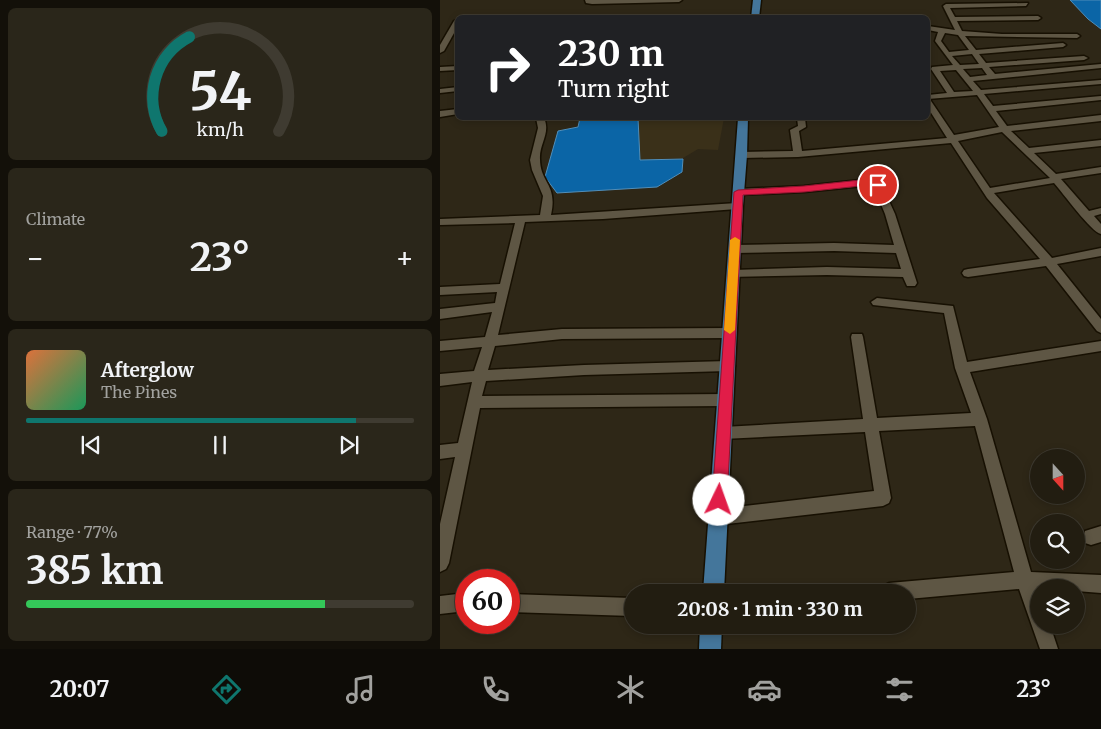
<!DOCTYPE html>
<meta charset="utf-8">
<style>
body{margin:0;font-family:Merriweather,serif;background:#2a261a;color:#f1f3f6;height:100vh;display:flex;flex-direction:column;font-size:19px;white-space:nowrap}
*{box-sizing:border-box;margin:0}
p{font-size:16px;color:#a2a29f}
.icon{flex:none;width:28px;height:28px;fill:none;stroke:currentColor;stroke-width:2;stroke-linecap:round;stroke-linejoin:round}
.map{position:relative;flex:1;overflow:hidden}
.sheet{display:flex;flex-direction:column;gap:8px;padding:8px;background:#131009;width:440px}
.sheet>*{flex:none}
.banner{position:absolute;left:15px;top:15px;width:475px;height:105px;border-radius:8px;box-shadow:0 2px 8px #0003,0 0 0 1px #3f3b31;background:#202124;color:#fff;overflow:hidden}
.needle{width:32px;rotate:159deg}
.tools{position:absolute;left:590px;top:449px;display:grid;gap:10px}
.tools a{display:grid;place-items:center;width:55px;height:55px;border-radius:50%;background:#221d11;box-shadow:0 2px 8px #0003,0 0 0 1px #3f3b31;font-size:25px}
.speed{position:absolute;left:15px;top:569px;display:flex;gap:10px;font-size:25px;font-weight:700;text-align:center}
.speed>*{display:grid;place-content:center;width:65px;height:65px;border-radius:50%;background:#221d11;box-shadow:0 2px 8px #0003,0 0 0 1px #3f3b31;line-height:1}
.speed .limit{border:8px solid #d22;background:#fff;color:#111}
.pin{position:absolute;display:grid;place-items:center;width:42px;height:42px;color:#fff;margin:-21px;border:2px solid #fff;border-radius:50%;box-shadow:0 1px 5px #0007}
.me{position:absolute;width:55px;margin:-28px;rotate:3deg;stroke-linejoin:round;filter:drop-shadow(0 0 4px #0008)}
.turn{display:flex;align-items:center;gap:18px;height:105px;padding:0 20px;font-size:22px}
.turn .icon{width:65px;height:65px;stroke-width:2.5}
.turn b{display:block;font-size:35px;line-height:42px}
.big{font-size:38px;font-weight:700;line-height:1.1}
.sheet .widget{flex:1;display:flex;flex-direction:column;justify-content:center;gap:8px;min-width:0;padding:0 18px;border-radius:8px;background:#2a261a}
.sheet .dial{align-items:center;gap:0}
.dial svg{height:130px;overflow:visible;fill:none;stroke:#3f3b31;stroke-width:7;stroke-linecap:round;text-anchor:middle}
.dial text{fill:#f1f3f6;stroke:none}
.song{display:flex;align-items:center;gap:15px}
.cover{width:60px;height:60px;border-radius:8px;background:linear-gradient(135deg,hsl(20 70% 55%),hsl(150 70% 35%))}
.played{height:5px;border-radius:2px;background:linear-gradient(90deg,#0f766e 85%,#3f3b31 85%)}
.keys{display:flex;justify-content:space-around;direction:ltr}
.heat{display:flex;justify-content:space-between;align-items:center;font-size:28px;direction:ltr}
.charge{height:8px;border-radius:4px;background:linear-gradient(90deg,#34c759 77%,#3f3b31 0)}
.trip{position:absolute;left:184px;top:584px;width:292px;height:50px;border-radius:25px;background:#221d11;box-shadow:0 2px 8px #0003,0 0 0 1px #3f3b31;font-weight:700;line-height:50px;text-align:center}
.menu{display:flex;height:80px;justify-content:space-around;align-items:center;background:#0e0c07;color:#a2a29f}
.menu .icon{width:35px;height:35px}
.menu .selected{color:#0f766e}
.menu b{font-size:22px;color:#f1f3f6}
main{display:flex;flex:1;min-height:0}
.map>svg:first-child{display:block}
.built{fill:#3a3019}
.water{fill:#0b65a6;stroke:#518eb9}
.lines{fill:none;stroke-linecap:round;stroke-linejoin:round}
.minor-casing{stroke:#171002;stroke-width:3}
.major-casing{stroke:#171002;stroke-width:3}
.minor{fill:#5e5644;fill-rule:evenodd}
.major{fill:#44769b;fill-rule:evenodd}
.route{fill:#e11d48;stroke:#92132f}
.slow{fill:#f59e0b}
</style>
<main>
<section class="sheet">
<div class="widget dial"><svg viewBox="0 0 100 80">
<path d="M14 69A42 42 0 1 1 86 69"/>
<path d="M14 69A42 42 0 0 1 31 11" stroke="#0f766e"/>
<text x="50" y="56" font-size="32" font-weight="700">54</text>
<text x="50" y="72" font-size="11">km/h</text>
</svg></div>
<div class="widget"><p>Climate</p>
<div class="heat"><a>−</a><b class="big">23°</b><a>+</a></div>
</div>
<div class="widget">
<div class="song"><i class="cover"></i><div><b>Afterglow</b><p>The Pines</p></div></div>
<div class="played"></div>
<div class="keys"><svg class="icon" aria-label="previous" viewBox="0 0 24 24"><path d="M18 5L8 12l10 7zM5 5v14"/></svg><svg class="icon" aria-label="pause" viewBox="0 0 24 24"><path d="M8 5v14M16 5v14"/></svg><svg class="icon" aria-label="next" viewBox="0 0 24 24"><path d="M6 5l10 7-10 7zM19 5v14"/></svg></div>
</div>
<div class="widget"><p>Range · 77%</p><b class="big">385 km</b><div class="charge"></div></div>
</section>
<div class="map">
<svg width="661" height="649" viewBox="0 0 661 649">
<rect width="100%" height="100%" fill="#2e2717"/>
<polygon class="built" points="198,118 284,118 278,150 258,149 243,158 200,160"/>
<g class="water">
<polygon points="630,0 661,0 661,29 648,19"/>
<polygon points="140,118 198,118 200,160 243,159 242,172 217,187 117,193 105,177 118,131 138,127"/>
</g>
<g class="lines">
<g class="minor-casing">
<g id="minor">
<polygon points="145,0 242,0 239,2 152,4 146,3"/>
<path d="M588,3L586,6L510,8L515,17L598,16L601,18L598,20L517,21L522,31L562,34H637L640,36L637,38L525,36L536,50L623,43L626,45L623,47L539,54L546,63L644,56L648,58L644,60L549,67L555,74L661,64V68L533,81L541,90L661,80V84L544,94L553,106L661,96V100L556,111L567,126L661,115V121L571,131L589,148L661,140V146L594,153L616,174L661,167V173L621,179L649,211L661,208V214L654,216L661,224V234C651,232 623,193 614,183L554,193L612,258L661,248V256L617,264L661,319V333L657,331L606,266L528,277L524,276L522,273L524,270L528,269L600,259L547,198L511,143L358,157L302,158L297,155L302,152L353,151L350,130L358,126L357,118H365L366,127L359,131L362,151L507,138L488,108V101H491L514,135L559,127L537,95L488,99V95L507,93L491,69L492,67L513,65L495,41L498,32L488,30V26L515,30L503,6L506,4ZM505,33L518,35L529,50L509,52L501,41ZM532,54L539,64L520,65L512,56ZM542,68L547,75L530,77L523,69ZM516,70L533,91L514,92L500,71ZM562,132L610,178L550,188L518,141Z"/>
<polygon points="18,19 18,26 4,51 0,53 0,45 14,21"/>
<polygon points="18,66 18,70 0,71 0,67"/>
<polygon points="18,87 18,91 0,93 0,89"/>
<polygon points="18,109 18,114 0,117 0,111"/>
<path d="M96,118H104C111,133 99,144 100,159C100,183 118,184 111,215L297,203L302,206L297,209L163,219L85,222L58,335L122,329L290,328L294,330L296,333L294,336L290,338L122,339L55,346L48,370L144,365L288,361L293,362L295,366L293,370L288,371L144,375L46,381L42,396L285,394L290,396L292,400L290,404L285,406L40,408L9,563L6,569L0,572V524L15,457L0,459V445L18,443L32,382L0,386V374L34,371L42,347L0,351V341L45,337L52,312L0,319V309L55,303L57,292L0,295V287L60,284L75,223L0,225V219L100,215L103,196L92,170L90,160L98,128Z"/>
<polygon points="430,179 440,181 455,214 477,283 475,286 467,286 463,277 387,275 289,277 287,274 289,271 293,270 387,267 461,269 456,253 394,251 295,253 289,249 295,245 394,243 454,245 445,214 433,185 364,192 298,195 293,192 298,189 364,186"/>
<polygon points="437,298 513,306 527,362 661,341 661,351 530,372 547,419 591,572 661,575 661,593 636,591 636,588 599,588 597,589 599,625 610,625 618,649 600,649 579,589 468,599 468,592 440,592 443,586 449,583 574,572 535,426 439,431 451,498 449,503 443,506 278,525 272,523 270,517 272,511 278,509 434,491 425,432 283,439 278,438 276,433 278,428 283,427 423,419 411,337 412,334 422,334 423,337 437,418 531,413 515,368 504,313 433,305 431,302"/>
<polygon points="661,526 661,542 651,545 645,543 643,537 645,531"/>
<polygon points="26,593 26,611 0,614 0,596"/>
<polygon points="69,594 192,598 192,616 69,612"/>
</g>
</g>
<g class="major-casing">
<g id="major">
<polygon points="313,0 321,0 319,18 311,18"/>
<polygon points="298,118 308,118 307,155 303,206 284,592 263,592"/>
<polygon points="260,625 282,625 281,649 259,649"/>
</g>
</g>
<use href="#minor" class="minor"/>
<use href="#major" class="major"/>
</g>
<polygon class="route" points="430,179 442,185 438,187 430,185 364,192 303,195 287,500 284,505 279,508 274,505 272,500 294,192 298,190 364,186"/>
<polygon class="slow" points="295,237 300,240 295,330 290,334 284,330 290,240"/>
</svg>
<div class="tools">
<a><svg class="needle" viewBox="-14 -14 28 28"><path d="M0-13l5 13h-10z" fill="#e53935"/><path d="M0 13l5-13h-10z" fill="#a2a29f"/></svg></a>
<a><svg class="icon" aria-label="search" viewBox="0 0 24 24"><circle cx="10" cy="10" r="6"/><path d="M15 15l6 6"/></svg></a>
<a><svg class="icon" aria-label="layers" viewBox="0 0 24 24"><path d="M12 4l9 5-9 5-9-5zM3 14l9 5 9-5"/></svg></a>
</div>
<div class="speed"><div class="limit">60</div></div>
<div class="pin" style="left:438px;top:185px;background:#d93025"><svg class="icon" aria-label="arrive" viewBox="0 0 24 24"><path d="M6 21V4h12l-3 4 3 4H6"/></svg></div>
<svg class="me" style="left:279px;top:500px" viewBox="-20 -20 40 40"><circle r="19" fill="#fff"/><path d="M0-13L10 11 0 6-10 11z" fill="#e11d48"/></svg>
<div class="trip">20:08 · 1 min · 330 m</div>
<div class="banner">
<div class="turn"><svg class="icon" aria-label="right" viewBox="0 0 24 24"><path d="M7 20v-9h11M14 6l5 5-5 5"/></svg><div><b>230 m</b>Turn right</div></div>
</div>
</div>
</main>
<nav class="menu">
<b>20:07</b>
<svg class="icon selected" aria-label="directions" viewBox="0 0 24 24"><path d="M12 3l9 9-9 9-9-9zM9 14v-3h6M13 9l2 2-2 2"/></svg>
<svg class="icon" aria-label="music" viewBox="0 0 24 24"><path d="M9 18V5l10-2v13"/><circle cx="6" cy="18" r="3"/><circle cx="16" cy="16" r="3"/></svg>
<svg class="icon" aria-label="phone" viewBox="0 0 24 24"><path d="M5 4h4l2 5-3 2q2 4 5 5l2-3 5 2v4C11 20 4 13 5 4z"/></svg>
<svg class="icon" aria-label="climate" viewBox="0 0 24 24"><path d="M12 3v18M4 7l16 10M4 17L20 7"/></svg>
<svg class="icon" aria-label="car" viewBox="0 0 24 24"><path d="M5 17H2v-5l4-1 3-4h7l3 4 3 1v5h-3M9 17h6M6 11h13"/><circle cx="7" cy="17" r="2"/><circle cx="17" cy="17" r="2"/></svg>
<svg class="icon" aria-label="filters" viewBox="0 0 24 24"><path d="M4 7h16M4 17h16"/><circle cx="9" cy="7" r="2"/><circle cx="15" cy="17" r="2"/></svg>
<b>23°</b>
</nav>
